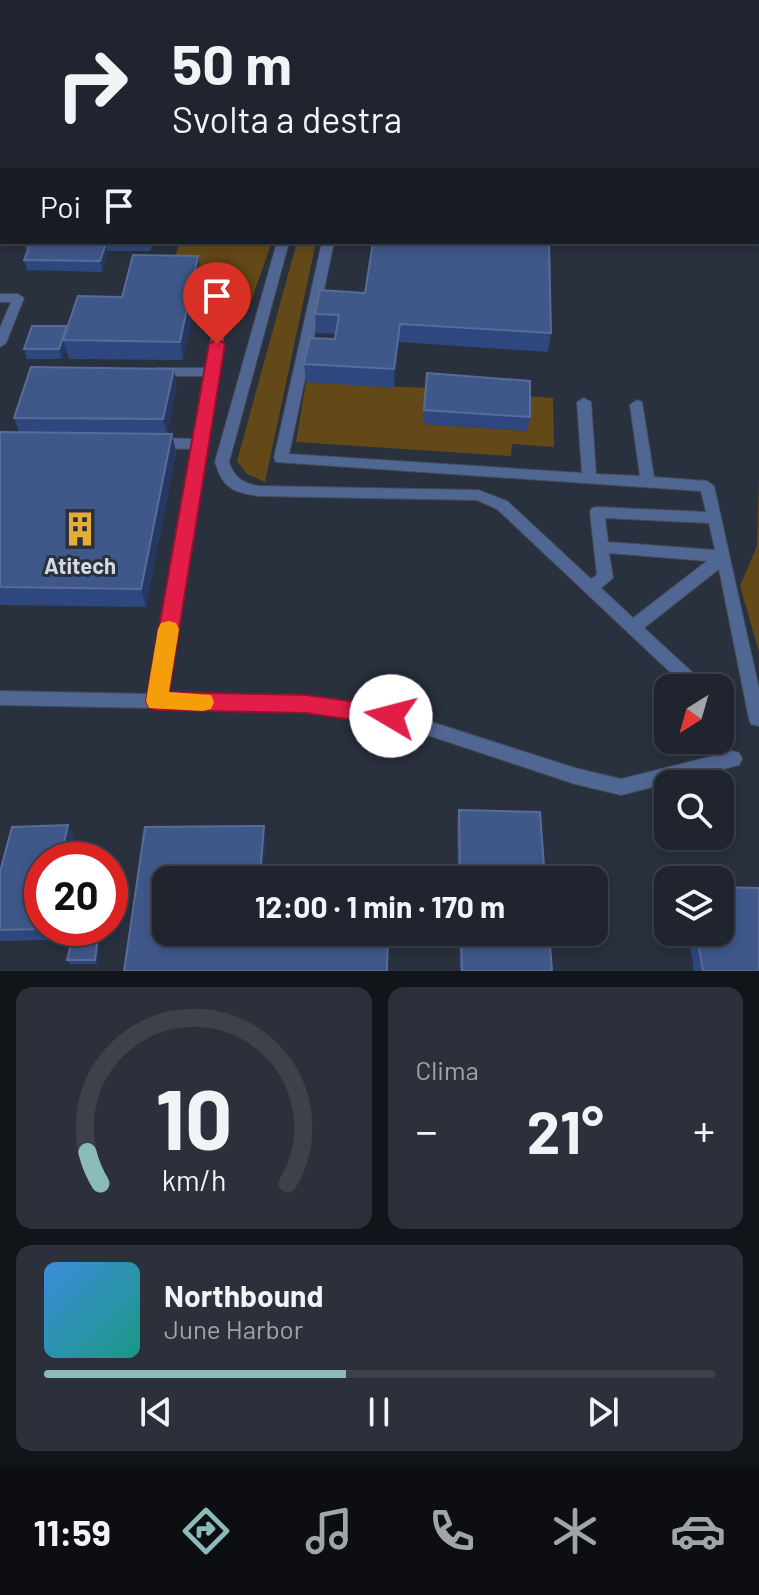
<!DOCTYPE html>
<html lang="it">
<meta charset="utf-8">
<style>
body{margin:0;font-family:Barlow,sans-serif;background:#2c303a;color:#f1f3f6;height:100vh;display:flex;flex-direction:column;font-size:30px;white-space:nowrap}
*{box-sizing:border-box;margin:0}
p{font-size:26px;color:#a1a4aa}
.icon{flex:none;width:44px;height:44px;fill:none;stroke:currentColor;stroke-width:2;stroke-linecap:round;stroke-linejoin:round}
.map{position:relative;height:971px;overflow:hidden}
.side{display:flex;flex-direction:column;gap:16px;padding:16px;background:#111419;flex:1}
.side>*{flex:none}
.guide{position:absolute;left:0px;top:0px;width:760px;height:244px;box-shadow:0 4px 12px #0003,0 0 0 2px #3c414a;background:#1f242e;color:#f1f3f6;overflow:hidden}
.needle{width:52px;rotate:217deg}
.tools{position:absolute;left:654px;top:674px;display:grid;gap:16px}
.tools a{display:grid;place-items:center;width:80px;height:80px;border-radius:16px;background:#1f242e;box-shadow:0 4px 12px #0003,0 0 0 2px #3c414a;font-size:40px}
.speed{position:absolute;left:24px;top:842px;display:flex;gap:16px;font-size:40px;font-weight:700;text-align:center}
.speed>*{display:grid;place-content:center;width:104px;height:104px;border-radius:50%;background:#1f242e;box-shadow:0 4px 12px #0003,0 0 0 2px #3c414a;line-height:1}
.speed .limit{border:12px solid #d22;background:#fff;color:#111}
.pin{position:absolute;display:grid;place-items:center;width:68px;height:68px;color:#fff;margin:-82px -34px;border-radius:50% 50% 50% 0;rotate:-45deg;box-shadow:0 0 8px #0007}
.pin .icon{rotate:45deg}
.me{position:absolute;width:88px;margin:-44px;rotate:278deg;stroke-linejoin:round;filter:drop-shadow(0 0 6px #0008)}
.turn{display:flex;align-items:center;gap:28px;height:168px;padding:0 40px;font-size:36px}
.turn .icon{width:104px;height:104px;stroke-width:2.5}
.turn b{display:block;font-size:56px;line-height:68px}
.then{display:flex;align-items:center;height:76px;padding:0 40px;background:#0003;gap:16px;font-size:30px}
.big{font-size:60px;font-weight:700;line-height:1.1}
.side .card{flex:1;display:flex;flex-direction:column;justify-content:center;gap:12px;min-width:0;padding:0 28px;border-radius:16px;background:#2c303a}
.side .dial{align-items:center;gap:0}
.dial svg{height:208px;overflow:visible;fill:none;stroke:#3c414a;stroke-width:7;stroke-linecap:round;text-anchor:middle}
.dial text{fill:#f1f3f6;stroke:none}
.song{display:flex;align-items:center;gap:24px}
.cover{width:96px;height:96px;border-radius:12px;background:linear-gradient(135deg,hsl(210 70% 55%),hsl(170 70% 35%))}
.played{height:8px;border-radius:4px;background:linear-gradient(90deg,#8bbbb9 45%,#3c414a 45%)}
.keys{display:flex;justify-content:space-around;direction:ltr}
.heat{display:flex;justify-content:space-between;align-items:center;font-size:44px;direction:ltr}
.side .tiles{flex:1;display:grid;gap:16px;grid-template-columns:1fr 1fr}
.card:last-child{grid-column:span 2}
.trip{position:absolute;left:152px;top:866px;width:456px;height:80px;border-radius:16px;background:#1f242e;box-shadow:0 4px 12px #0003,0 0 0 2px #3c414a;font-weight:700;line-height:80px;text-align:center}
.tab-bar{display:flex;height:128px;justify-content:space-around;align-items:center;background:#0c0e12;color:#a1a4aa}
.tab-bar .icon{width:56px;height:56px}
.tab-bar .on{color:#8bbbb9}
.tab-bar b{font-size:36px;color:#f1f3f6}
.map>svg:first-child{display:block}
.green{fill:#644918}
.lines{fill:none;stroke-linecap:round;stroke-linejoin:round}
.taxiway{fill:#626976;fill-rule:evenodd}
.lane-casing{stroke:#444b58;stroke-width:2}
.lane{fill:#516793;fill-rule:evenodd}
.wall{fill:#2e487f}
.shaded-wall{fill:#253861}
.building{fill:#40578a;stroke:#576c98;stroke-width:2}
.route{fill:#e11d48;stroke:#92132f;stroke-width:2}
.slow{fill:#f59e0b}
.labels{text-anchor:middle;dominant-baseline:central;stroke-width:6;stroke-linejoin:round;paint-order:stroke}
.poi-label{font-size:22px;font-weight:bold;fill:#d3d8e1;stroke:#29303e}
</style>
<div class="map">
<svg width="759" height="971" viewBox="0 0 759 971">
<rect width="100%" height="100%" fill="#29303e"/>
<g class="green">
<polygon points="179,242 272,242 249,307 204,306 204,284 172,271"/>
<polygon points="297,242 316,242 265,482 247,474 237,461"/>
<polygon points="306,382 426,388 424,424 527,431 527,396 553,398 554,447 512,444 511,456 296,442"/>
<polygon points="759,478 759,652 740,586 757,546"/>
</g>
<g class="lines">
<g class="taxiway">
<polygon points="505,0 550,0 503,2"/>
<rect x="618" y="0" width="42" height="2"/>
<rect x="0" y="42" width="2" height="26"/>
</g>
<g class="lane-casing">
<g id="lane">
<rect x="707" y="0" width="8" height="2"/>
<rect x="0" y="9" width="2" height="6"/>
<rect x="0" y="106" width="2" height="6"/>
<rect x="0" y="129" width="2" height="6"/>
<path d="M277,242H289L229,462C234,477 242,483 258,486L478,490L507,501L591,579L597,575L590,512L592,508L597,507L706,512L701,491L276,462L274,458L322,242H334L289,454L582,473L577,402L584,398L591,402L596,474L640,476L630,405L637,400L642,402L654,477L707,481L714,486L759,689V726L751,724L749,719L719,569L644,628L704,683L706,688H687L497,509L477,500L258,496C232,492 223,488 215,462ZM605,518L709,523L715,550L608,542ZM609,553L707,561L633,618L601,588L613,578Z"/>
<polygon points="0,294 18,294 24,298 6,343 0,347 0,328 11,302 0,302"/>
<polygon points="221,312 227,316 165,694 306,697 391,709 575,768 621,779 733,751 739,753 742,759 739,765 621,795 575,784 391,723 306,711 0,705 0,691 149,694 192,449 157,448 150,443 157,438 194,439 204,376 157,376 151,372 157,368 206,368 215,316"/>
</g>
</g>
<use href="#lane" class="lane"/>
</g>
<g class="wall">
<polygon points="23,242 153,242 150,251 108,251 102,272 27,270 24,260 28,250 26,250"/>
<polygon points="201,275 183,360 69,359 66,349 62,359 27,359 24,349 67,326 67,328 122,297"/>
<polygon points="315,314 551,333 548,352 399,342 394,388 306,382 304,364 335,339 336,334 316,333"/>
<polygon points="177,383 167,434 19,432 14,418"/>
<polygon points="424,410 530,417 527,431 423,424"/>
<polygon points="0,432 172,434 176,453 146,607 0,605"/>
<polygon points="459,810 545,880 458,880 457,822"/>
<polygon points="74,837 69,860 42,860 54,928 51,940 0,941 0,872"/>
<polygon points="75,928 100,928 97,964 70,964 67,960"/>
<polygon points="459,932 549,932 552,971 460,971"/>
<polygon points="688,932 720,932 759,971 694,971"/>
</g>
<g class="shaded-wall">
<polygon points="106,243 108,253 102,272 100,261"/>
<polygon points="198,256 201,275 183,360 180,342"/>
<polygon points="400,324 399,342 394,388 394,369"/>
<polygon points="67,326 70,336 63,340 66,349 62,359 59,349"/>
<polygon points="174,369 177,383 167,434 163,419"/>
<polygon points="172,434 176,453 146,607 141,589"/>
<polygon points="68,825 74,837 69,860 60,860"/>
<polygon points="264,826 266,838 263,880 260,875"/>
<polygon points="44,928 54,928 51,940 44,929"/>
<polygon points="99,928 101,929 97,964 95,960"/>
</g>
<g class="building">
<polygon points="31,242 106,243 100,261 24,260"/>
<polygon points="373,242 549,242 551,333 400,324 394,369 304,364 310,338 335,339 339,315 315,314 320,290 365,293"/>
<polygon points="133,255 198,256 180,342 63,340 78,296 122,297"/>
<polygon points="32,326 67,326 59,349 24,349"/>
<polygon points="31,367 174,369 163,419 14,418"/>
<polygon points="427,373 530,381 530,417 424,410"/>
<polygon points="0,432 172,434 141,589 0,587"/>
<polygon points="459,810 540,812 545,880 460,880"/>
<polygon points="68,825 60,860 42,860 42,928 44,929 0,930 0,872 12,827"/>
<polygon points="264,826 260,875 388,878 388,880 166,880 166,932 388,932 387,971 124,971 145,827"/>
<polygon points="720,887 759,888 759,971 703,971 696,932 720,932"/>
<polygon points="75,928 99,928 95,960 67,960"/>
<polygon points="461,932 549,932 552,971 462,971"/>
</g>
<polygon class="route" points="217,339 225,344 169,692 306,695 391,707 398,710 401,716 398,723 391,726 306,713 156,710 149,708 146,701 209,344"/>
<polygon class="slow" points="169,621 176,623 179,629 169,692 211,695 214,702 211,709 203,711 149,708 146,701 158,629 161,623"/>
<defs>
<g id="building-bare" transform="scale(2.76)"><path d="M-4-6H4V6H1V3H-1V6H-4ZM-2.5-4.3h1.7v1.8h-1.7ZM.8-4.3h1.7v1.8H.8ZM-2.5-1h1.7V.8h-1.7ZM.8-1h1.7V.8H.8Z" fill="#e7ac37" stroke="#29303e" stroke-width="2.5" paint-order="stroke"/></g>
</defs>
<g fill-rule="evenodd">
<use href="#building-bare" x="80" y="529"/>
</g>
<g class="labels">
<g class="poi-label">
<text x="80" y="565">Atitech</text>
</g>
</g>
</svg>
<div class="tools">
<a><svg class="needle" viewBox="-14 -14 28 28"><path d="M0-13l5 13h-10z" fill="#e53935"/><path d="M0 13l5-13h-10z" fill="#a1a4aa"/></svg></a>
<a><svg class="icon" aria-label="search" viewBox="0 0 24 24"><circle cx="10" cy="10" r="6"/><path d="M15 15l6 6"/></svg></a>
<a><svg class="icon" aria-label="layers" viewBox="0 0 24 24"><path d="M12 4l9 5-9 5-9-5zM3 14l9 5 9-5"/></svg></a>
</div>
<div class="speed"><div class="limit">20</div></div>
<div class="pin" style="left:217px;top:344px;background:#d93025"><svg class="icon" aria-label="arrive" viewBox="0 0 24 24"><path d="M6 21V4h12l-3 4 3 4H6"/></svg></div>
<svg class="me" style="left:391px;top:716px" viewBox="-20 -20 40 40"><circle r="19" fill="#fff"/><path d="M0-13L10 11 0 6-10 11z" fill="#e11d48"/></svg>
<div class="trip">12:00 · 1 min · 170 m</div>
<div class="guide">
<div class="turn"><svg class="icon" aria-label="right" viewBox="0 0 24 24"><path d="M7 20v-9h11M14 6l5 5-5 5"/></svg><div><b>50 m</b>Svolta a destra</div></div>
<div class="then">Poi<svg class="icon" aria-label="arrive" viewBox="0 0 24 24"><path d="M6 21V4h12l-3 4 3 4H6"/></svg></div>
</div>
</div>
<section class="side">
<div class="tiles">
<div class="card dial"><svg viewBox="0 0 100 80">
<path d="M14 69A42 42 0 1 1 86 69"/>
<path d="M14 69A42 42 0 0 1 9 57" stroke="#8bbbb9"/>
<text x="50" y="56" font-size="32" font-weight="700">10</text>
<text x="50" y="72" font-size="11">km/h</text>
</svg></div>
<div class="card"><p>Clima</p>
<div class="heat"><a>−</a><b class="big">21°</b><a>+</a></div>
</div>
<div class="card">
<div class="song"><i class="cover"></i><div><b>Northbound</b><p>June Harbor</p></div></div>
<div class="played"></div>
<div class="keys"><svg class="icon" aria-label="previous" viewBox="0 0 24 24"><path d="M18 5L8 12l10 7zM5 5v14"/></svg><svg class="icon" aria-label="pause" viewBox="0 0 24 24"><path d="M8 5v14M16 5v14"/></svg><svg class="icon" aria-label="next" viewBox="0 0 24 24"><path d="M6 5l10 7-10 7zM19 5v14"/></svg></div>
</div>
</div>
</section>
<nav class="tab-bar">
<b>11:59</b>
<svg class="icon on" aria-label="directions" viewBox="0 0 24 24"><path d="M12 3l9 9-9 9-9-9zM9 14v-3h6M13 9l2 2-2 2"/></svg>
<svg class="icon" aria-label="music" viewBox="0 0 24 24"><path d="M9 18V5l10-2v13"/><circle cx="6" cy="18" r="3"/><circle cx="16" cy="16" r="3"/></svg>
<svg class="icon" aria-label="phone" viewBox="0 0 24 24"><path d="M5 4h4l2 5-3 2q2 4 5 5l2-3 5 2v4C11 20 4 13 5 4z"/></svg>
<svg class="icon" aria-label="climate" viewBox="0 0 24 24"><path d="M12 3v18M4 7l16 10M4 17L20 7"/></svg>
<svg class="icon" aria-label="car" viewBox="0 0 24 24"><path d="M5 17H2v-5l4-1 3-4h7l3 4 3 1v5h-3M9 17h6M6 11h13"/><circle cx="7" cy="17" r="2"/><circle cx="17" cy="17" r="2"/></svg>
</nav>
